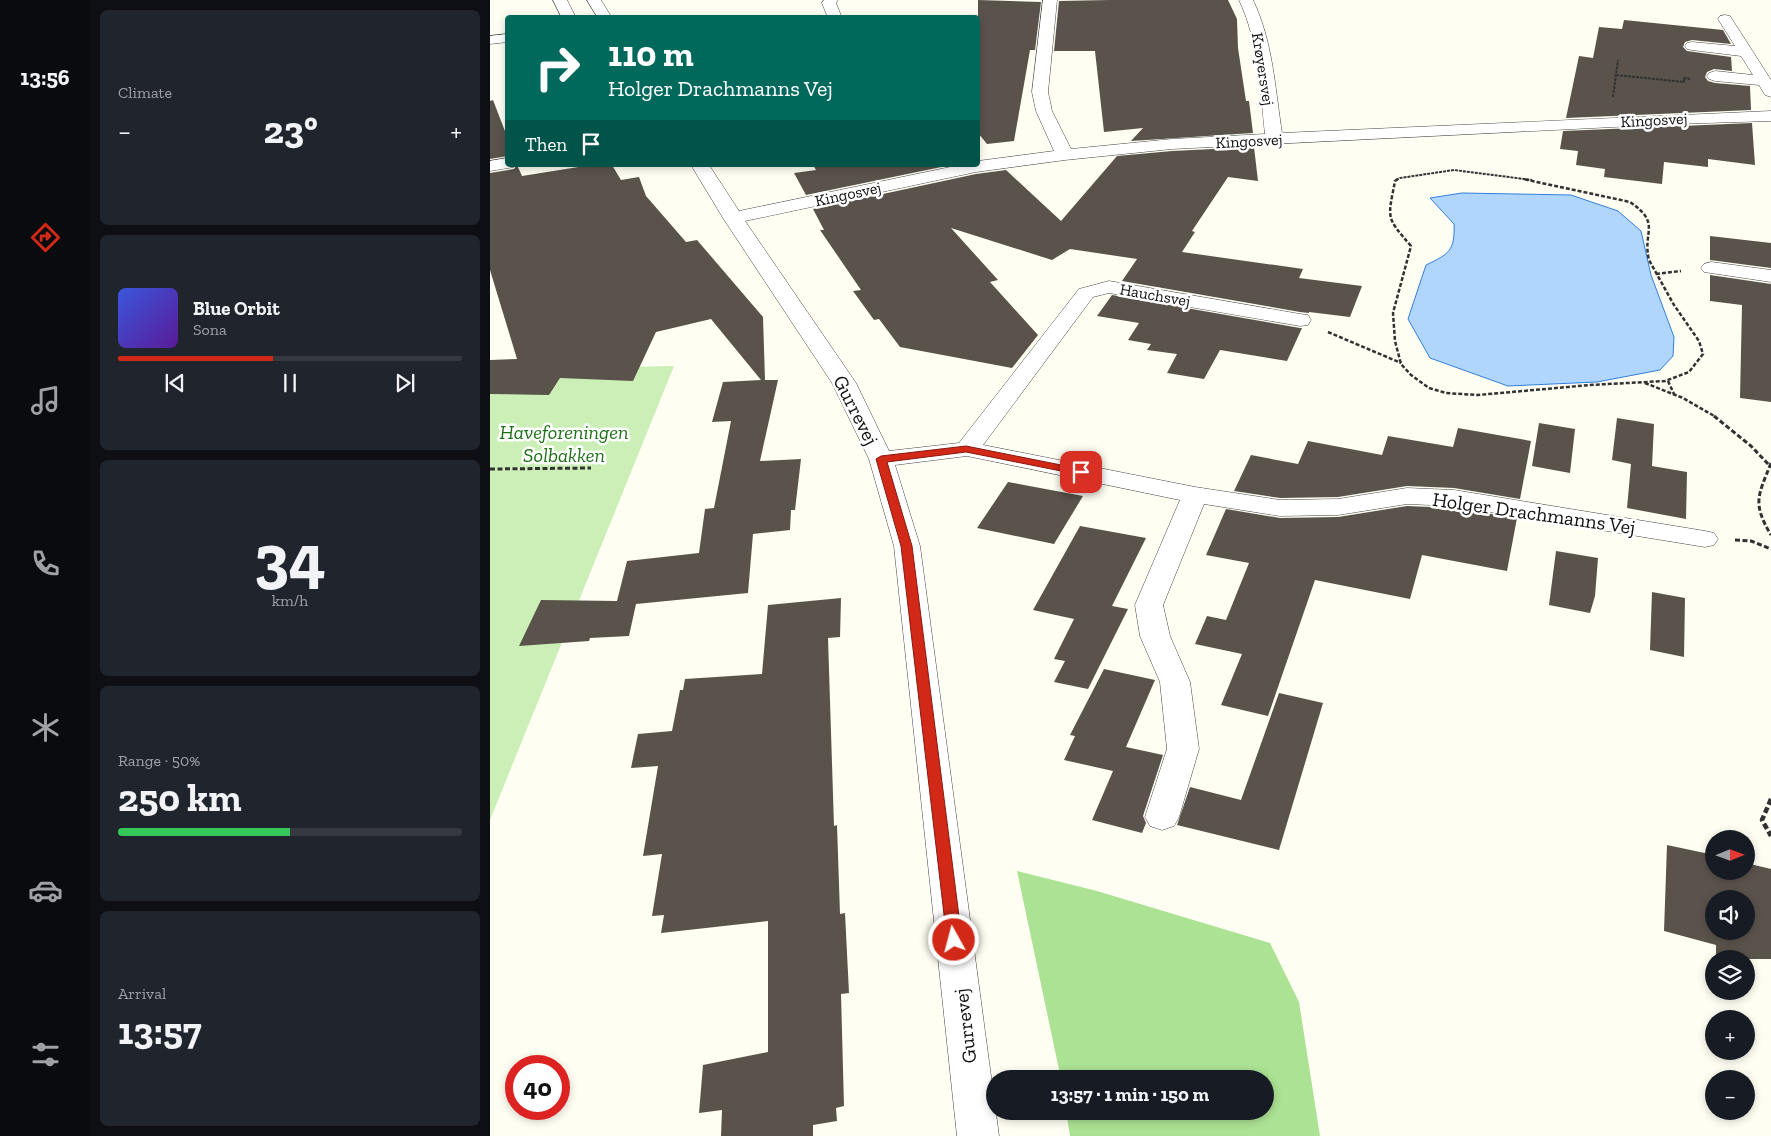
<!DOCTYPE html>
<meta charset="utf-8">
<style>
body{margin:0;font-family:"Zilla Slab",serif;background:#20242c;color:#f1f3f6;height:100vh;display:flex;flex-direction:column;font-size:19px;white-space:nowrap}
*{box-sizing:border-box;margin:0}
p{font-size:16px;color:#9ea1a6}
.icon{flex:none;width:28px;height:28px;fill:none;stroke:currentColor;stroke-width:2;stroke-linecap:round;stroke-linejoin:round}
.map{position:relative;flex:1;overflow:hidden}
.sheet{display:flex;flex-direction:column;gap:10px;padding:10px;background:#0d0f14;width:400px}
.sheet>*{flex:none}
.banner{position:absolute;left:15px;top:15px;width:475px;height:152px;border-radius:5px;box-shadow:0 2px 8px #0003;background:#00695c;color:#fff;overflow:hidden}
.needle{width:32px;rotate:89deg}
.controls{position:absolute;left:1215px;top:830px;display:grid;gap:10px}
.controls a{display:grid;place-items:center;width:50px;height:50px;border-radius:50%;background:#171b24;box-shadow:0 2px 8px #0003;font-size:25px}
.speed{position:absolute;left:15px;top:1055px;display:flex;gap:10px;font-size:25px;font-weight:700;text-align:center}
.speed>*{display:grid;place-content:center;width:65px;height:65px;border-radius:50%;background:#171b24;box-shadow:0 2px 8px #0003;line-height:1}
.speed .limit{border:8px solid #d22;background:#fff;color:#111}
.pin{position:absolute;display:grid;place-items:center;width:42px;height:42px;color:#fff;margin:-21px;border-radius:10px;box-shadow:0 2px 8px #0006}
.me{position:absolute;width:55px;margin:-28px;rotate:353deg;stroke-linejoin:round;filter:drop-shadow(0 0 4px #0008)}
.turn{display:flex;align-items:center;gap:18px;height:105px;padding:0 20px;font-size:22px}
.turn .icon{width:65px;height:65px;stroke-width:2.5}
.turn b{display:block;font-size:35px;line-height:42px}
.then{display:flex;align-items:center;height:48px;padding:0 20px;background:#0003;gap:10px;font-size:19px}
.big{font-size:38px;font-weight:700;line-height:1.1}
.sheet .tile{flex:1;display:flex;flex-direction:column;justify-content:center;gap:8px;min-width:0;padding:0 18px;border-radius:8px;background:#20242c}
.sheet .dial{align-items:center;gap:0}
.dial b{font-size:65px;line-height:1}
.song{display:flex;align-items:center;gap:15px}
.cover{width:60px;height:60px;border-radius:8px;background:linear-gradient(135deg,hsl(230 70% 55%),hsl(270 70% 35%))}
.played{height:5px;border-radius:2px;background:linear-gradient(90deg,#d12817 45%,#363941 45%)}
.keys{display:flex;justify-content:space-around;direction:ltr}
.heat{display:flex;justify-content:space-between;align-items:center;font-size:28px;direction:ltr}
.charge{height:8px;border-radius:4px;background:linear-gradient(90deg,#34c759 50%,#363941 0)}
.trip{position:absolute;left:496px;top:1070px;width:288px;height:50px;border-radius:25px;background:#171b24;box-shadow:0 2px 8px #0003;font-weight:700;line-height:50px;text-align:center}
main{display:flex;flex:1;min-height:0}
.menu{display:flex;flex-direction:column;width:90px;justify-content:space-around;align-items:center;background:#090b0e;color:#9ea1a6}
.menu .icon{width:35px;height:35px}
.menu .on{color:#d12817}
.menu b{font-size:22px;color:#f1f3f6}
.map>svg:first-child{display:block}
.green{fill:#ccefb7}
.forest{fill:#ace294}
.water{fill:#b1d6fd;stroke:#307fdc}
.building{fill:#5a534b;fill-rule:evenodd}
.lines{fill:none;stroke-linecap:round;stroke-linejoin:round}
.minor-casing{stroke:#434343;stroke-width:1}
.path-far3{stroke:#323232;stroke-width:2;stroke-dasharray:3 1;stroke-linecap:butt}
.path-far2{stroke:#323232;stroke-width:2.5;stroke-dasharray:4 2;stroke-linecap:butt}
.path-far1{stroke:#323232;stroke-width:3;stroke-dasharray:5 2.5;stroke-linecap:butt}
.path{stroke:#323232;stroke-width:4.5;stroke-dasharray:6 3;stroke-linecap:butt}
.minor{fill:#fff;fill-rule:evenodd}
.route{fill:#d12817;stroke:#881a0f}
.labels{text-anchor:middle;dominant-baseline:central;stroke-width:5;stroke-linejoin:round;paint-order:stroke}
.far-street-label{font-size:16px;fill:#101010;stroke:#fff}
.street-label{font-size:20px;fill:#101010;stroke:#fff}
.park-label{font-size:20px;font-style:italic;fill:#1e7017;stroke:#fff}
</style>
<main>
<nav class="menu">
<b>13:56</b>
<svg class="icon on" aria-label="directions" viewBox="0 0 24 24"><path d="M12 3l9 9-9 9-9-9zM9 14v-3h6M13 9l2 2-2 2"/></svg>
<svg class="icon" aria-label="music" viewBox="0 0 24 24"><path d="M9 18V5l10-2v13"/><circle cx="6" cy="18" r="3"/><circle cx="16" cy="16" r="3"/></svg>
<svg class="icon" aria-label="phone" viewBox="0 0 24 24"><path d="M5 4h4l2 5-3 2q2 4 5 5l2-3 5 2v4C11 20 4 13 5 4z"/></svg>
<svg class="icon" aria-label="climate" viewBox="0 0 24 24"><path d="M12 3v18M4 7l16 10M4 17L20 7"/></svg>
<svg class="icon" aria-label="car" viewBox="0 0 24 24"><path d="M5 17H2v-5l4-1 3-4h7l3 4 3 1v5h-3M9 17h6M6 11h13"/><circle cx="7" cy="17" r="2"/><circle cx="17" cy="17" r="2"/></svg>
<svg class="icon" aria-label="filters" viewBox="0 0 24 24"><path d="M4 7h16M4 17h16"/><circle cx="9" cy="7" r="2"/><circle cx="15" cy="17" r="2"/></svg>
</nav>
<section class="sheet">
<div class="tile"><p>Climate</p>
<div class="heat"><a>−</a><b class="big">23°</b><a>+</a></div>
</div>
<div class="tile">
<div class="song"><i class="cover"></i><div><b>Blue Orbit</b><p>Sona</p></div></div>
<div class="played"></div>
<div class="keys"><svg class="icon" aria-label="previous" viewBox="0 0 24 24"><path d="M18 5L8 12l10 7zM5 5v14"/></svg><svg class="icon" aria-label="pause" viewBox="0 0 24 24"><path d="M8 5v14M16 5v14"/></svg><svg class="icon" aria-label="next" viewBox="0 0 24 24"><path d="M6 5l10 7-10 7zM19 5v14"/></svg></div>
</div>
<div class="tile dial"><b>34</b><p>km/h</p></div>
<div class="tile"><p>Range · 50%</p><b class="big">250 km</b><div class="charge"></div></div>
<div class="tile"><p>Arrival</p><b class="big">13:57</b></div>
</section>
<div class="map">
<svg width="1281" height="1136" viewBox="0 0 1281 1136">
<rect width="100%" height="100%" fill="#fffef3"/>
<polygon class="green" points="184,366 0,820 0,369"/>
<polygon class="forest" points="527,871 607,891 780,943 809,1002 830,1136 580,1136 576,1111 775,1111 775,1079 571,1079"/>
<path class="water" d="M972,193L1081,195L1128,211L1151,231L1161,275L1184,337L1183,356L1170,370L1107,382L1018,386L940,358L918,319L936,265C959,254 965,251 964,224L940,198Z"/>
<g class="building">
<polygon points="488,0 551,2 545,50 540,50 524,141 497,144 488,133"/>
<polygon points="619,0 738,0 747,19 748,48 756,101 759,101 763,133 641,141 653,128 614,132 605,51 564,51 569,1"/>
<polygon points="1134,20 1233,30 1241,44 1202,40 1195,42 1193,47 1197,51 1241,57 1242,71 1224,69 1217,72 1215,77 1218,81 1225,83 1260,86 1261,110 1076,118 1089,56 1103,58 1109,27 1132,29"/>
<polygon points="3,100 18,139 18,156 0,159 0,101"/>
<polygon points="1262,123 1265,165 1218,159 1218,167 1174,162 1172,184 1114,177 1115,169 1086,165 1088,151 1070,149 1073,131"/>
<polygon points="764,147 768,181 738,177 702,231 705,232 692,252 813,269 809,278 872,286 860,317 819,312 819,313 810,312 632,281 647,259 580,249 562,260 461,228 508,280 500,282 548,335 522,368 410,347 389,319 384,320 363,291 371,290 330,230 334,230 323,209 486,174 516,170 571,221 627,156 682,151"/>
<polygon points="27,165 32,176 101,165 122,165 131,180 149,177 156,196 196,242 207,240 273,317 275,380 288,380 270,461 311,459 305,510 301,510 300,530 263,534 258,593 146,604 139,636 100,638 99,641 29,646 51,600 127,601 137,561 209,553 215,509 224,508 241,421 222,422 233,382 271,380 221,319 166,332 143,381 70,378 59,395 0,394 0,360 27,359 0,270 0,173 24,169"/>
<polygon points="323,165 461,165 316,195 304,173 326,170"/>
<polygon points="1220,236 1281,243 1281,268 1220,260"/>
<polygon points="1220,275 1281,284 1281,402 1250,398 1252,305 1220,301"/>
<polygon points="622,295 810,328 812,328 797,361 730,350 714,379 677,373 687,354 657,350 661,344 638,340 649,323 607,316"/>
<polygon points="1127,418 1164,424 1162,466 1197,472 1196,519 1137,508 1141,464 1122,460"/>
<polygon points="1049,423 1085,429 1080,473 1042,466"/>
<polygon points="968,428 1041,441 1030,499 964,488 917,486 848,497 790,498 744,491 761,455 808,464 818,441 892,455 898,436 963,447"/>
<polygon points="518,482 593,496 564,544 487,528"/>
<polygon points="917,506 964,508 1027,518 1017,571 932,555 920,599 825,580 778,716 731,705 752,654 705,644 717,616 736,620 759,563 716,555 736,509 790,518 848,517"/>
<polygon points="590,526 656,538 622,606 638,609 598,689 564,682 575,661 564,659 584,619 543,610"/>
<polygon points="1066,551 1108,558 1105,596 1100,613 1059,605"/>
<polygon points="1162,592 1195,598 1194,657 1160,650"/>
<polygon points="351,598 350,637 338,638 344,826 347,825 350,914 355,913 359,993 351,994 354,1106 346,1108 347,1121 323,1125 323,1136 231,1136 232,1110 209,1113 213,1065 278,1052 278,921 171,933 174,915 162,916 172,854 153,856 168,766 141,768 148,734 182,731 190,690 193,690 195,679 272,674 278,605"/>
<polygon points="614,669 665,680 636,747 673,755 653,816 656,823 652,833 602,820 623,771 574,760 585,736 580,735"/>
<polygon points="789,693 833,703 789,850 687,825 700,787 751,800"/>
<path d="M1177,845L1224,855V871H1256V863L1281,869V959H1226V945L1174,931ZM1224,899H1256V931H1224Z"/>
</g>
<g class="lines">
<g class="minor-casing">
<g id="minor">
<polygon points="63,0 77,0 86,18 72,18"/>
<polygon points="97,0 111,0 122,18 108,18"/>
<polygon points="334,0 348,0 346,3 352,18 338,18 332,3"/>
<path d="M553,0H567L558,92L562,111L581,149L682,139L775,134C770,89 769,42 749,0H763C783,42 785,88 792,133L1281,111V121L1183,124L682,149L575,160L486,172L255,221L366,383L399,451L469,443L589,289L619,281L810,314L818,315L821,320L818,325L810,326L619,293L603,297L493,445L705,487L790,500L848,499L917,488L964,490L1215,531L1224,533L1228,539L1224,545L1215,547L964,506L917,504L848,515L790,516L714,504L673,605L680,636L700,682L709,749L689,817L684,826L672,830L660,826L655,817L677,749L670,682L650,636L645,605L690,500L477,456L405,465L430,546L509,1136H467L404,546L379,459L342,383L233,218L201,165H219L249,211L470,165H488V161L564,151L546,111L542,92Z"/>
<polygon points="1235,15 1240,16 1281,80 1281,97 1275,95 1269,85 1225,81 1219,79 1217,76 1219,73 1225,71 1263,75 1251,56 1202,50 1197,49 1195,46 1197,43 1202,42 1245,46 1228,19 1230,16"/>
<polygon points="18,34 18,42 0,44 0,36"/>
<polygon points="18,158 18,165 25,165 24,167 0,171 0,161"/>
<polygon points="1221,262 1281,270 1281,282 1214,272 1211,268 1214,264"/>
</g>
</g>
<g class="path-far3">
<polyline points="1126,75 1194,82 1194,78 1200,79"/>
<polyline points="1123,97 1128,60"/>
<polyline points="906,180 910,178 964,170 1042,180"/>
</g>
<g class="path-far2">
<path d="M908,179L905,181C898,219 895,216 921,246L903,313L905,341L911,364L921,375L939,388L956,393L988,395L1100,385L1175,381L1199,372L1213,354L1209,341L1184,305L1159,260C1152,231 1172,224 1140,202L1033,179"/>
<polyline points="1166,274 1191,271"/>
<polyline points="838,332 911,363"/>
<polyline points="1178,381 1184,394"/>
<polyline points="1155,383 1193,398 1226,417"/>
</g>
<g class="path-far1">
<polyline points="1224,416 1261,446 1280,466"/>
<path d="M1281,463C1268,496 1262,503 1281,535"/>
<polyline points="0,469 101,468"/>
<polyline points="1245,540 1261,541 1281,549"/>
</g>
<polyline class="path" points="1281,799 1272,820 1281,836"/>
<use href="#minor" class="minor"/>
</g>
<polygon class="route" points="476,446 591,469 596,472 591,475 476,452 397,462 422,546 472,940 470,944 464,946 459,944 457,940 411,546 386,459 391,456"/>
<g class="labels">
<g class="far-street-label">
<text transform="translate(773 69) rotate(81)">Krøyersvej</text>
<text transform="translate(1164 120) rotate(-3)">Kingosvej</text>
<text transform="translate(759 141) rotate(-3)">Kingosvej</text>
<text transform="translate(358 194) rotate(-12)">Kingosvej</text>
<text transform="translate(665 295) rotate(10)">Hauchsvej</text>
</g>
<g class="street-label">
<text transform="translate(366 410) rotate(63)">Gurrevej</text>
<text transform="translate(1044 513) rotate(8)">Holger Drachmanns Vej</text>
<text transform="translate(475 1026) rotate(-97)">Gurrevej</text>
</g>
<g class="park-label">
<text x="74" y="432">Haveforeningen<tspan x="74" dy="23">Solbakken</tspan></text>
</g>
</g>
</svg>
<div class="controls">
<a><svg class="needle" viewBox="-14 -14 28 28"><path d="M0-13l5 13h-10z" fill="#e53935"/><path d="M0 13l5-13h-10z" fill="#9ea1a6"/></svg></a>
<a><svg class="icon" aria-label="sound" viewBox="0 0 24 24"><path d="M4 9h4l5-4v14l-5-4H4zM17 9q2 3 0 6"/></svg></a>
<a><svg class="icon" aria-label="layers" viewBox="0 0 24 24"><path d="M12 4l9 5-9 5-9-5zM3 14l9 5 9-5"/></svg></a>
<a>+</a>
<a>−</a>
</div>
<div class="speed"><div class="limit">40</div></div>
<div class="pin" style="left:591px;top:472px;background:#d93025"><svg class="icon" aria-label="arrive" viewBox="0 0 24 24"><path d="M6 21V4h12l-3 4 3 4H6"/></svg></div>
<svg class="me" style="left:464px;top:940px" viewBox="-20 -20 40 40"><circle r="17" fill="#d12817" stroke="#fff" stroke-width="3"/><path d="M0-11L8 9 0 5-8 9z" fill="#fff"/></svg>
<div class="trip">13:57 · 1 min · 150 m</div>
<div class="banner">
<div class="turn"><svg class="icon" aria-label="right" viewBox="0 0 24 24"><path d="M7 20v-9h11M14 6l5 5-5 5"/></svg><div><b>110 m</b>Holger Drachmanns Vej</div></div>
<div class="then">Then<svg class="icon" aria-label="arrive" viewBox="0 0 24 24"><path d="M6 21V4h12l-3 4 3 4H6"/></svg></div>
</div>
</div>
</main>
